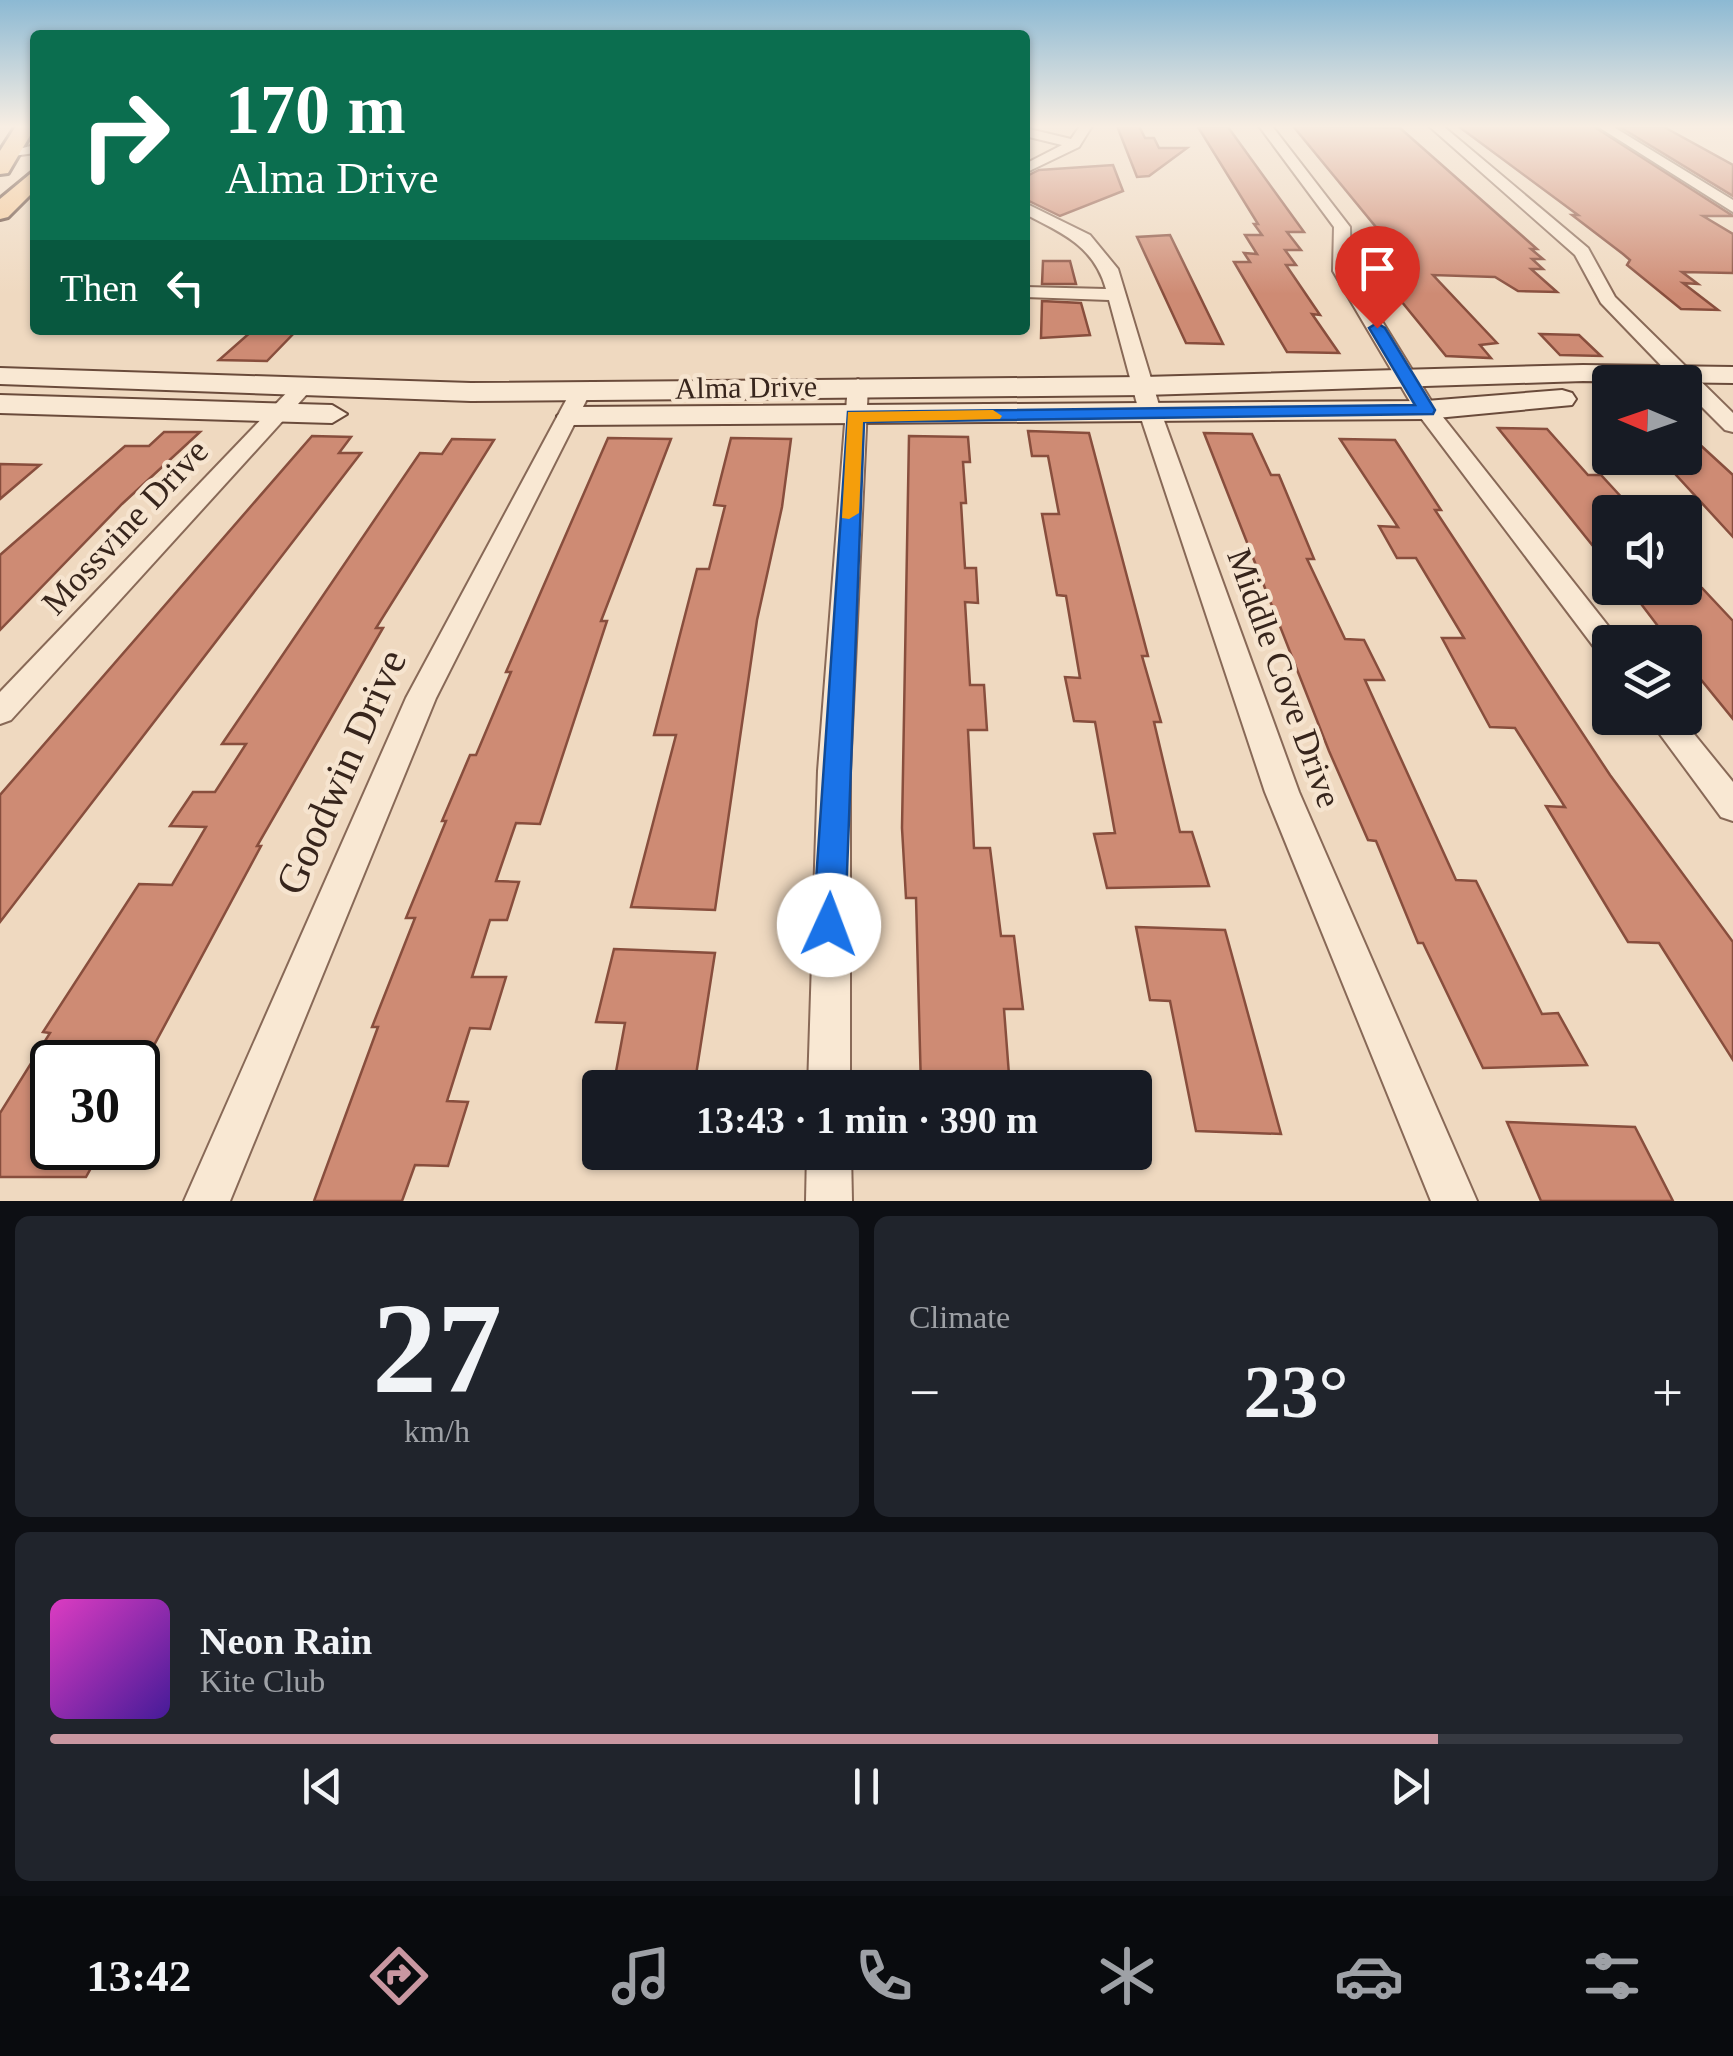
<!DOCTYPE html>
<meta charset="utf-8">
<style>
body{margin:0;font-family:Georgia,serif;background:#20242c;color:#f1f3f6;height:100vh;display:flex;flex-direction:column;font-size:38px;white-space:nowrap}
*{box-sizing:border-box;margin:0}
p{font-size:32px;color:#9ea1a6}
.icon{flex:none;width:55px;height:55px;fill:none;stroke:currentColor;stroke-width:2;stroke-linecap:round;stroke-linejoin:round}
.map{position:relative;height:1201px;overflow:hidden}
.drawer{display:flex;flex-direction:column;gap:15px;padding:15px;background:#0d0f14;flex:1}
.drawer>*{flex:none}
.top-card{position:absolute;left:30px;top:30px;width:1000px;height:305px;border-radius:10px;box-shadow:0 2px 8px #0004;background:#0b6e4f;color:#fff;overflow:hidden}
.needle{width:65px;rotate:272deg}
.tools{position:absolute;left:1592px;top:365px;display:grid;gap:20px}
.tools a{display:grid;place-items:center;width:110px;height:110px;border-radius:10px;background:#171b24;box-shadow:0 2px 8px #0004;font-size:50px}
.speed{position:absolute;left:30px;top:1040px;display:flex;gap:20px;font-size:50px;font-weight:700;text-align:center}
.speed>*{display:grid;place-content:center;width:130px;height:130px;border-radius:50%;background:#171b24;box-shadow:0 2px 8px #0004;line-height:1}
.speed .limit{border:5px solid #111;border-radius:15px;background:#fff;color:#111}
.pin{position:absolute;display:grid;place-items:center;width:85px;height:85px;color:#fff;margin:-102px -42px;border-radius:50% 50% 50% 0;rotate:-45deg;box-shadow:0 0 10px #0007}
.pin .icon{rotate:45deg}
.me{position:absolute;width:110px;margin:-55px;rotate:2deg;stroke-linejoin:round;filter:drop-shadow(0 0 8px #0008)}
.turn{display:flex;align-items:center;gap:35px;height:210px;padding:0 30px;font-size:45px}
.turn .icon{width:130px;height:130px;stroke-width:2.5}
.turn b{display:block;font-size:70px;line-height:85px}
.then{display:flex;align-items:center;height:95px;padding:0 30px;background:#0003;gap:20px;font-size:38px}
.big{font-size:75px;font-weight:700;line-height:1.1}
.drawer .tile{flex:1;display:flex;flex-direction:column;justify-content:center;gap:15px;min-width:0;padding:0 35px;border-radius:15px;background:#20242c}
.drawer .dial{align-items:center;gap:0}
.dial b{font-size:130px;line-height:1}
.song{display:flex;align-items:center;gap:30px}
.cover{width:120px;height:120px;border-radius:15px;background:linear-gradient(135deg,hsl(310 70% 55%),hsl(260 70% 35%))}
.played{height:10px;border-radius:5px;background:linear-gradient(90deg,#c997a1 85%,#363941 85%)}
.keys{display:flex;justify-content:space-around;direction:ltr}
.heat{display:flex;justify-content:space-between;align-items:center;font-size:55px;direction:ltr}
.drawer .tiles{flex:1;display:grid;gap:15px;grid-template-columns:1fr 1fr}
.tile:last-child{grid-column:span 2}
.trip{position:absolute;left:582px;top:1070px;width:570px;height:100px;border-radius:10px;background:#171b24;box-shadow:0 2px 8px #0004;font-weight:700;line-height:100px;text-align:center}
.tabs{display:flex;height:160px;justify-content:space-around;align-items:center;background:#090b0e;color:#9ea1a6}
.tabs .icon{width:70px;height:70px}
.tabs .selected{color:#c997a1}
.tabs b{font-size:45px;color:#f1f3f6}
.map>svg:first-child{display:block}
.building{fill:#ce8b74;stroke:#884e3d;stroke-width:2.5}
.lines{fill:none;stroke-linecap:round;stroke-linejoin:round}
.minor-casing{stroke:#886957;stroke-width:4}
.secondary-casing{stroke:#6a4b3b;stroke-width:4}
.primary-casing{stroke:#55382c;stroke-width:6}
.minor{fill:#f9e8d3;fill-rule:evenodd}
.secondary{fill:#f9e8d3;fill-rule:evenodd}
.primary{fill:#f3c796;fill-rule:evenodd}
.route{fill:#1a73e8;stroke:#114b97;stroke-width:2.5}
.slow{fill:#f59e0b}
.labels{text-anchor:middle;dominant-baseline:central;stroke-width:9;stroke-linejoin:round;paint-order:stroke}
.far-street-label{font-size:30px;fill:#37251c;stroke:#f6e4cf}
.street-label{font-size:35px;fill:#37251c;stroke:#f6e4cf}
.near-street-label{font-size:42px;fill:#37251c;stroke:#f6e4cf}
</style>
<div class="map">
<svg width="1733" height="1201" viewBox="0 0 1733 1201">
<rect width="100%" height="100%" fill="#efd9c0"/>
<g class="building">
<polygon points="1117,126 1139,126 1145,138 1154,138 1159,148 1187,148 1149,176 1137,177"/>
<polygon points="1293,126 1400,128 1537,249 1531,249 1543,259 1532,259 1543,269 1531,269 1557,292 1518,291 1495,277 1433,275 1497,343 1480,345 1491,358 1446,356 1384,280 1401,280 1385,260 1403,260"/>
<polygon points="1458,126 1593,126 1733,216 1703,216 1733,234 1733,273 1682,272 1698,284 1683,283 1718,310 1681,309 1627,265 1630,260 1623,254 1572,215 1578,215"/>
<polygon points="1198,127 1228,127 1304,232 1287,232 1301,250 1285,250 1296,265 1286,265 1320,315 1312,314 1339,353 1287,352 1234,262 1250,262 1244,253 1257,254 1245,235 1262,235 1254,224 1258,224"/>
<polygon points="1620,127 1664,127 1733,165 1733,196"/>
<polygon points="1113,165 1123,191 1060,216 1025,199 1025,177 1039,170"/>
<polygon points="1170,235 1223,344 1186,343 1137,237"/>
<polygon points="1043,261 1070,261 1076,284 1042,284"/>
<polygon points="1042,301 1081,303 1090,335 1041,338"/>
<polygon points="253,330 297,330 267,361 219,360"/>
<polygon points="1540,334 1579,335 1601,356 1560,355"/>
<polygon points="1498,428 1547,429 1588,475 1601,475 1624,500 1606,500 1610,546 1593,546"/>
<polygon points="1028,431 1089,433 1148,656 1142,656 1161,722 1154,722 1180,832 1192,832 1209,886 1107,888 1094,834 1115,833 1095,722 1074,721 1065,677 1080,678 1066,596 1057,595 1042,514 1059,514 1048,456 1032,456"/>
<polygon points="1685,431 1733,475 1733,537 1666,464 1685,464"/>
<polygon points="164,432 200,432 122,504 0,630 0,555 125,446 149,446"/>
<polygon points="1204,433 1252,434 1271,475 1279,475 1314,559 1307,559 1345,639 1364,640 1384,680 1365,680 1456,880 1476,881 1542,1014 1558,1013 1587,1065 1483,1068 1423,943 1418,943 1376,841 1368,840 1329,751"/>
<polygon points="312,436 351,437 339,453 361,453 0,922 0,795"/>
<polygon points="909,436 968,437 970,462 963,462 966,503 961,503 965,568 976,568 978,603 965,602 970,685 984,685 987,730 968,730 974,848 990,848 1001,936 1014,936 1023,1009 1004,1009 1010,1088 921,1088 916,898 906,898 902,828"/>
<polygon points="608,438 671,439 601,621 607,621 540,824 516,823 496,881 519,882 507,920 490,920 472,977 506,977 490,1029 470,1028 447,1101 468,1102 448,1166 415,1165 402,1201 314,1201 378,1027 372,1027 415,918 406,918 446,821 442,821 470,755 476,755 511,672 506,672"/>
<polygon points="731,438 791,439 782,507 757,620 715,910 631,907 676,735 654,735 697,569 709,569 725,506 714,505"/>
<polygon points="452,439 494,440 376,628 383,628 257,846 261,846 145,1062 52,1062 52,1148 102,1148 86,1177 0,1177 0,1113 50,1033 43,1032 139,884 172,885 206,827 170,826 193,792 215,792 246,744 222,744 420,453 442,454"/>
<polygon points="1340,439 1395,440 1441,510 1435,510 1610,775 1733,942 1733,1060 1659,943 1628,942 1546,806 1565,807 1515,728 1490,727 1442,638 1464,638 1416,558 1397,558 1379,526 1398,527"/>
<polygon points="0,464 40,465 0,499"/>
<polygon points="1629,588 1702,588 1733,621 1733,719 1685,660 1685,642 1670,642"/>
<polygon points="1136,927 1225,930 1281,1134 1196,1131 1170,1001 1150,1000"/>
<polygon points="614,949 715,953 694,1088 613,1088 625,1023 596,1022"/>
<polygon points="1507,1122 1635,1127 1673,1201 1541,1201"/>
</g>
<g class="lines">
<g class="minor-casing">
<g id="minor">
<polygon points="1080,126 1092,126 1079,147 1025,173 1025,164 1062,145 1025,136 1025,128 1071,139"/>
<polygon points="1259,126 1272,126 1350,227 1351,271 1435,407 1620,641 1610,642 1610,658 1600,655 1415,410 1333,271 1334,227"/>
<polygon points="1429,126 1443,126 1588,248 1615,297 1733,413 1733,432 1725,430 1685,390 1685,382 1677,382 1601,303 1575,255"/>
<polygon points="1597,126 1612,126 1733,200 1733,212"/>
<polygon points="35,145 35,153 13,156 6,152"/>
<path d="M1025,203L1090,235L1118,269L1162,415L1299,792L1477,1201H1431L1265,792L1140,415L1109,300L1025,297V287L1106,289C1094,246 1062,233 1025,214Z"/>
<polygon points="858,379 868,385 850,771 850,1088 808,1088 818,771 848,385"/>
<polygon points="301,383 308,385 308,393 11,720 0,724 0,692 294,385"/>
<polygon points="581,385 591,391 436,698 230,1201 184,1201 406,698 571,391"/>
<polygon points="1648,718 1681,718 1733,782 1733,821 1721,817"/>
<polygon points="807,1152 851,1152 852,1201 806,1201"/>
</g>
</g>
<g class="secondary-casing">
<g id="secondary">
<polygon points="1583,365 1733,367 1733,383 1583,381 1144,395 471,401 0,384 0,368 471,383 1144,377"/>
<polygon points="1562,390 1572,393 1576,399 1572,405 1426,419 572,425 557,416 572,407 1426,401"/>
<polygon points="0,395 332,405 347,414 332,423 0,413"/>
</g>
</g>
<g class="primary-casing">
<g id="primary">
<polygon points="16,126 35,127 8,173 0,174 0,151"/>
<polygon points="35,170 35,190 8,217 0,219 0,199"/>
</g>
</g>
<use href="#minor" class="minor"/>
<use href="#secondary" class="secondary"/>
<use href="#primary" class="primary"/>
</g>
<linearGradient id="sky" x2="0" y2="1"><stop stop-color="#8cb9d3"/><stop offset="0.43" stop-color="#f8eee3"/><stop offset="1" stop-color="#f8eee3" stop-opacity="0"/></linearGradient>
<rect width="1733" height="294" fill="url(#sky)"/>
<polygon class="route" points="1377,323 1385,328 1435,410 1433,414 864,422 845,925 840,935 829,939 818,935 813,925 848,412 1415,405 1369,328"/>
<polygon class="slow" points="993,410 1002,416 1000,419 863,422 859,513 849,519 842,518 848,412"/>
<g class="labels">
<g class="far-street-label">
<text transform="translate(746 387) rotate(-1)">Alma Drive</text>
</g>
<g class="street-label">
<text transform="translate(125 527) rotate(-47)">Mossvine Drive</text>
<text transform="translate(1284 678) rotate(70)">Middle Cove Drive</text>
</g>
<g class="near-street-label">
<text transform="translate(341 772) rotate(-66)">Goodwin Drive</text>
</g>
</g>
</svg>
<div class="tools">
<a><svg class="needle" viewBox="-14 -14 28 28"><path d="M0-13l5 13h-10z" fill="#e53935"/><path d="M0 13l5-13h-10z" fill="#9ea1a6"/></svg></a>
<a><svg class="icon" aria-label="sound" viewBox="0 0 24 24"><path d="M4 9h4l5-4v14l-5-4H4zM17 9q2 3 0 6"/></svg></a>
<a><svg class="icon" aria-label="layers" viewBox="0 0 24 24"><path d="M12 4l9 5-9 5-9-5zM3 14l9 5 9-5"/></svg></a>
</div>
<div class="speed"><div class="limit">30</div></div>
<div class="pin" style="left:1377px;top:328px;background:#d93025"><svg class="icon" aria-label="arrive" viewBox="0 0 24 24"><path d="M6 21V4h12l-3 4 3 4H6"/></svg></div>
<svg class="me" style="left:829px;top:925px" viewBox="-20 -20 40 40"><circle r="19" fill="#fff"/><path d="M0-13L10 11 0 6-10 11z" fill="#1a73e8"/></svg>
<div class="trip">13:43 · 1 min · 390 m</div>
<div class="top-card">
<div class="turn"><svg class="icon" aria-label="right" viewBox="0 0 24 24"><path d="M7 20v-9h11M14 6l5 5-5 5"/></svg><div><b>170 m</b>Alma Drive</div></div>
<div class="then">Then<svg class="icon" aria-label="left" viewBox="0 0 24 24"><path d="M17 20v-9H6M10 6l-5 5 5 5"/></svg></div>
</div>
</div>
<section class="drawer">
<div class="tiles">
<div class="tile dial"><b>27</b><p>km/h</p></div>
<div class="tile"><p>Climate</p>
<div class="heat"><a>−</a><b class="big">23°</b><a>+</a></div>
</div>
<div class="tile">
<div class="song"><i class="cover"></i><div><b>Neon Rain</b><p>Kite Club</p></div></div>
<div class="played"></div>
<div class="keys"><svg class="icon" aria-label="previous" viewBox="0 0 24 24"><path d="M18 5L8 12l10 7zM5 5v14"/></svg><svg class="icon" aria-label="pause" viewBox="0 0 24 24"><path d="M8 5v14M16 5v14"/></svg><svg class="icon" aria-label="next" viewBox="0 0 24 24"><path d="M6 5l10 7-10 7zM19 5v14"/></svg></div>
</div>
</div>
</section>
<nav class="tabs">
<b>13:42</b>
<svg class="icon selected" aria-label="directions" viewBox="0 0 24 24"><path d="M12 3l9 9-9 9-9-9zM9 14v-3h6M13 9l2 2-2 2"/></svg>
<svg class="icon" aria-label="music" viewBox="0 0 24 24"><path d="M9 18V5l10-2v13"/><circle cx="6" cy="18" r="3"/><circle cx="16" cy="16" r="3"/></svg>
<svg class="icon" aria-label="phone" viewBox="0 0 24 24"><path d="M5 4h4l2 5-3 2q2 4 5 5l2-3 5 2v4C11 20 4 13 5 4z"/></svg>
<svg class="icon" aria-label="climate" viewBox="0 0 24 24"><path d="M12 3v18M4 7l16 10M4 17L20 7"/></svg>
<svg class="icon" aria-label="car" viewBox="0 0 24 24"><path d="M5 17H2v-5l4-1 3-4h7l3 4 3 1v5h-3M9 17h6M6 11h13"/><circle cx="7" cy="17" r="2"/><circle cx="17" cy="17" r="2"/></svg>
<svg class="icon" aria-label="filters" viewBox="0 0 24 24"><path d="M4 7h16M4 17h16"/><circle cx="9" cy="7" r="2"/><circle cx="15" cy="17" r="2"/></svg>
</nav>
